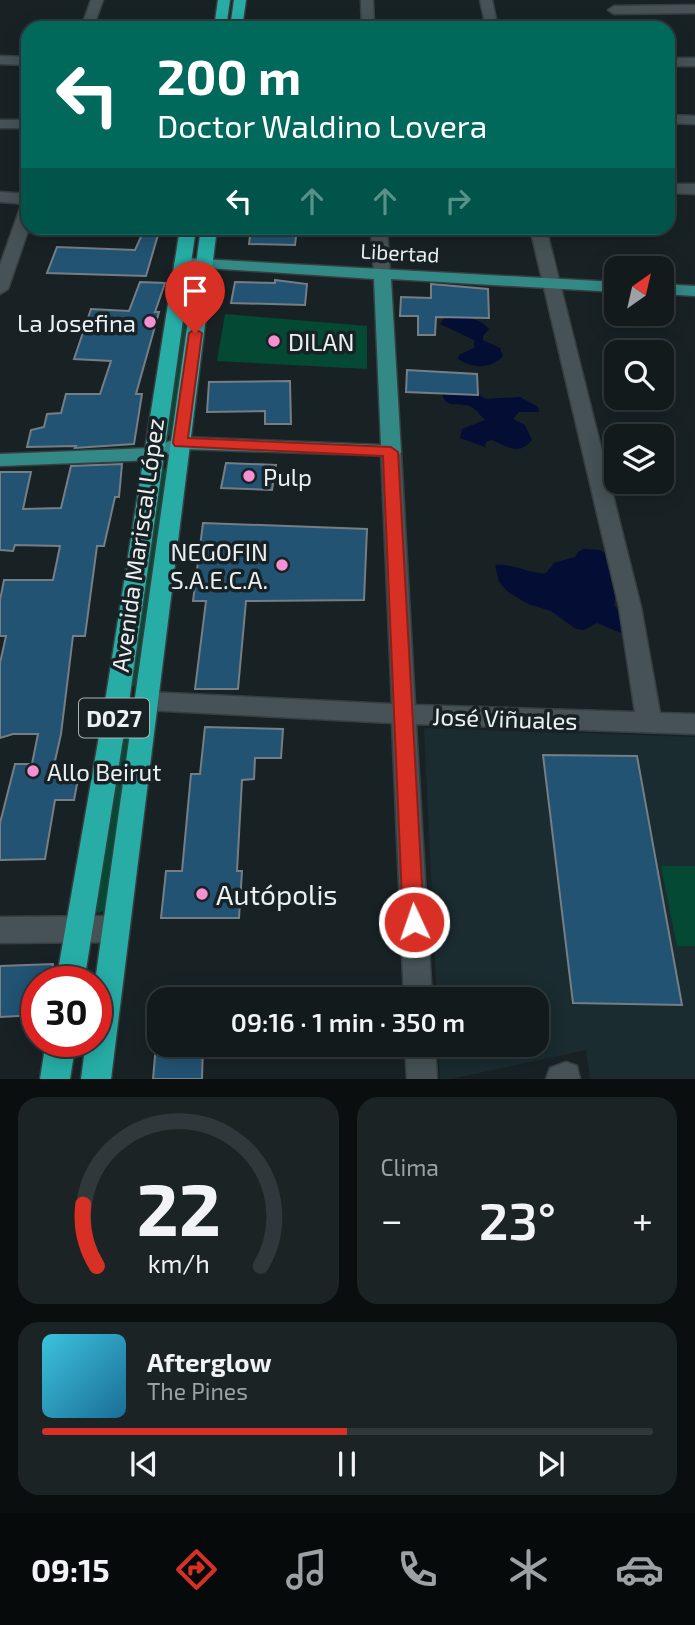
<!DOCTYPE html>
<html lang="es">
<meta charset="utf-8">
<style>
body{margin:0;font-family:"Exo 2",sans-serif;background:#1b2325;color:#f1f3f6;height:100vh;display:flex;flex-direction:column;font-size:26px;white-space:nowrap}
*{box-sizing:border-box;margin:0}
p{font-size:23px;color:#9ca1a3}
.icon{flex:none;width:38px;height:38px;fill:none;stroke:currentColor;stroke-width:2;stroke-linecap:round;stroke-linejoin:round}
.map{position:relative;height:1079px;overflow:hidden}
.side{display:flex;flex-direction:column;gap:18px;padding:18px;background:#0a0e0f;flex:1}
.side>*{flex:none}
.top-card{position:absolute;left:21px;top:21px;width:654px;height:214px;border-radius:21px;box-shadow:0 4px 18px #0003,0 0 0 2px #31383b;background:#00695c;color:#fff;overflow:hidden}
.needle{width:46px;rotate:34deg}
.fabs{position:absolute;left:604px;top:256px;display:grid;gap:14px}
.fabs a{display:grid;place-items:center;width:70px;height:70px;border-radius:14px;background:#121a1c;box-shadow:0 4px 18px #0003,0 0 0 2px #31383b;font-size:35px}
.speed{position:absolute;left:21px;top:966px;display:flex;gap:14px;font-size:35px;font-weight:700;text-align:center}
.speed>*{display:grid;place-content:center;width:91px;height:91px;border-radius:50%;background:#121a1c;box-shadow:0 4px 18px #0003,0 0 0 2px #31383b;line-height:1}
.speed .limit{border:10px solid #d22;background:#fff;color:#111}
.pin{position:absolute;display:grid;place-items:center;width:60px;height:60px;color:#fff;margin:-72px -30px;border-radius:50% 50% 50% 0;rotate:-45deg;box-shadow:0 0 7px #0007}
.pin .icon{rotate:45deg}
.me{position:absolute;width:77px;margin:-38px;rotate:357deg;stroke-linejoin:round;filter:drop-shadow(0 0 5px #0008)}
.turn{display:flex;align-items:center;gap:24px;height:147px;padding:0 21px;font-size:32px}
.turn .icon{width:91px;height:91px;stroke-width:2.5}
.turn b{display:block;font-size:49px;line-height:60px}
.lanes{display:flex;align-items:center;height:66px;padding:0 21px;background:#0003;justify-content:center;gap:35px;direction:ltr}
.lanes .off{opacity:.35}
.big{font-size:52px;font-weight:600;line-height:1.1}
.side .tile{flex:1;display:flex;flex-direction:column;justify-content:center;gap:10px;min-width:0;padding:0 24px;border-radius:21px;background:#1b2325}
.side .dial{align-items:center;gap:0}
.dial svg{height:182px;overflow:visible;fill:none;stroke:#31383b;stroke-width:7;stroke-linecap:round;text-anchor:middle}
.dial text{fill:#f1f3f6;stroke:none}
.song{display:flex;align-items:center;gap:21px}
.cover{width:84px;height:84px;border-radius:10px;background:linear-gradient(135deg,hsl(190 70% 55%),hsl(200 70% 35%))}
.played{height:7px;border-radius:4px;background:linear-gradient(90deg,#d93025 50%,#31383b 50%)}
.keys{display:flex;justify-content:space-around;direction:ltr}
.heat{display:flex;justify-content:space-between;align-items:center;font-size:38px;direction:ltr}
.side .tiles{flex:1;display:grid;gap:18px;grid-template-columns:1fr 1fr}
.tile:last-child{grid-column:span 2}
.trip{position:absolute;left:147px;top:987px;width:402px;height:70px;border-radius:21px;background:#121a1c;box-shadow:0 4px 18px #0003,0 0 0 2px #31383b;font-weight:600;line-height:70px;text-align:center}
.tab-bar{display:flex;height:112px;justify-content:space-around;align-items:center;background:#070a0b;color:#9ca1a3}
.tab-bar .icon{width:49px;height:49px}
.tab-bar .selected{color:#d93025}
.tab-bar b{font-size:32px;color:#f1f3f6}
.map>svg:first-child{display:block}
.built{fill:#1a2c30}
.green{fill:#044933}
.water{fill:#040d33}
.building{fill:#225373;stroke:#757e85;stroke-width:2}
.lines{fill:none;stroke-linecap:round;stroke-linejoin:round}
.minor-casing{stroke:#373e40;stroke-width:3}
.major-casing{stroke:#373e40;stroke-width:3}
.highway-casing{stroke:#373e40;stroke-width:3}
.minor{fill:#465255;fill-rule:evenodd}
.major{fill:#338986;fill-rule:evenodd}
.highway{fill:#27ada6;fill-rule:evenodd}
.route{fill:#d93025;stroke:#8d1f18;stroke-width:2}
.poi-dot{fill:#f590d1;stroke:#182225;stroke-width:2.5}
.labels{text-anchor:middle;dominant-baseline:central;stroke-width:7;stroke-linejoin:round;paint-order:stroke}
.far-street-label{font-size:21px;fill:#ebf1f3;stroke:#182225}
.shield{fill:#182225;stroke:#acb3b5;stroke-width:2}
.shield-label{font-size:23px;font-weight:bold;fill:#ebf1f3}
.poi-label{font-size:24px;fill:#ebf1f3;stroke:#182225;text-anchor:start}
.street-label{font-size:24px;fill:#ebf1f3;stroke:#182225}
.near-poi-label{font-size:28px;fill:#ebf1f3;stroke:#182225;text-anchor:start}
</style>
<div class="map">
<svg width="695" height="1079" viewBox="0 0 695 1079">
<rect width="100%" height="100%" fill="#182225"/>
<polygon class="built" points="424,728 695,737 695,1079 590,1079 586,1050 451,1079 440,1079 439,1045 537,1045 537,999 437,999"/>
<g class="green">
<polygon points="192,278 194,279 170,436 166,435 188,280"/>
<polygon points="225,314 367,326 367,369 217,361"/>
<polygon points="161,468 167,469 137,685 130,688"/>
<polygon points="130,710 133,713 105,910 98,913 96,909 126,711"/>
<polygon points="661,866 695,866 695,946 677,946"/>
</g>
<g class="water">
<path d="M445,317C459,316 480,317 489,329L483,336V340L500,348L503,356C491,370 472,368 458,359L459,355L474,348V340L440,324Z"/>
<path d="M441,387H466L486,399L520,397L538,407L539,412H519L513,419L525,425L532,440C519,456 508,447 492,440L486,442L485,447L460,438L462,429L485,420C481,416 476,410 473,408C460,399 443,414 441,387Z"/>
<path d="M584,549L600,550L607,554L616,593L614,605L624,616L629,630L621,633L597,623L584,630L576,629L551,611L528,604L508,592L499,582L495,565C515,563 531,575 546,573L554,563L575,557L578,552Z"/>
</g>
<g class="building">
<polygon points="145,228 160,228 146,276 47,273 57,247 135,250"/>
<polygon points="251,228 297,228 295,245 249,244"/>
<polygon points="275,280 307,284 305,305 231,303 235,282 275,283"/>
<polygon points="140,282 165,283 155,312 159,312 136,394 142,394 134,444 75,448 76,446 27,447 31,430 44,427 47,414 61,413 66,394 100,394 111,361 74,359 91,309 129,311"/>
<polygon points="431,284 488,289 489,318 436,317 435,335 418,335 418,316 400,316 401,297 431,298"/>
<polygon points="407,370 477,374 478,395 406,392"/>
<polygon points="290,381 291,424 265,424 265,411 207,412 209,382"/>
<polygon points="226,463 276,465 272,490 221,488"/>
<polygon points="122,464 119,497 115,497 104,546 97,546 85,636 73,636 61,734 51,779 78,779 74,800 55,800 45,859 0,860 0,823 15,764 32,764 38,734 13,734 0,738 0,663 6,636 0,636 0,600 4,580 53,580 60,546 15,545 13,551 0,550 0,472 31,472 23,509 61,508 71,466"/>
<polygon points="203,523 367,529 364,600 246,601 238,689 195,689 206,601 193,601"/>
<polygon points="205,727 283,729 281,758 255,758 254,779 242,780 237,871 242,871 239,918 161,918 166,871 182,871 191,774 200,774"/>
<polygon points="543,755 637,756 682,1005 573,1003"/>
<polygon points="53,964 51,982 37,982 37,1015 0,1017 0,966"/>
<polygon points="156,1045 203,1045 202,1079 153,1079"/>
</g>
<g class="lines">
<g class="minor-casing">
<g id="minor">
<polygon points="91,0 103,0 93,28 81,28"/>
<polygon points="361,0 373,0 374,28 362,28"/>
<polygon points="480,0 492,0 498,28 486,28"/>
<polygon points="695,5 695,13 614,14 608,10 614,6"/>
<polygon points="0,56 28,57 28,65 0,64"/>
<rect x="668" y="58" width="27" height="8"/>
<polygon points="668,115 695,116 695,124 668,123"/>
<rect x="0" y="120" width="28" height="8"/>
<polygon points="668,184 695,184 695,194 668,193"/>
<polygon points="0,192 28,194 29,228 8,289 0,294 0,265 20,208 27,204 0,202"/>
<polygon points="371,228 387,228 390,274 388,277 376,277 374,274"/>
<polygon points="530,228 546,228 641,607 660,713 695,714 695,734 416,724 432,999 404,999 392,723 147,710 139,708 135,701 139,694 147,692 392,704 381,452 384,448 398,448 401,452 415,705 635,712 619,607"/>
<polygon points="116,916 126,920 130,929 126,938 116,942 0,943 0,917"/>
<polygon points="405,1045 435,1045 437,1079 407,1079"/>
<polygon points="566,1062 577,1066 580,1079 546,1079 550,1068"/>
</g>
</g>
<g class="major-casing">
<g id="major">
<polygon points="182,258 616,282 616,292 391,279 401,452 398,456 183,449 154,460 0,466 0,454 151,448 181,437 381,445 374,279 176,266 174,263"/>
<polygon points="662,284 695,286 695,296 662,294"/>
</g>
</g>
<g class="highway-casing">
<g id="highway">
<polygon points="218,0 230,0 226,28 214,28"/>
<polygon points="234,0 246,0 242,28 230,28"/>
<polygon points="180,228 196,228 129,702 84,982 56,982 105,702"/>
<polygon points="201,228 217,228 111,1079 81,1079 86,1041 96,1041 95,982"/>
<polygon points="46,1041 76,1041 70,1079 40,1079"/>
</g>
</g>
<use href="#minor" class="minor"/>
<use href="#major" class="major"/>
<use href="#highway" class="highway"/>
</g>
<polygon class="route" points="195,329 202,333 188,438 391,447 398,452 424,922 421,928 414,931 406,928 403,922 383,456 175,446 173,443 189,333"/>
<g class="poi-dot">
<circle cx="150" cy="322" r="7"/>
<circle cx="274" cy="341" r="7"/>
<circle cx="249" cy="476" r="7"/>
<circle cx="282" cy="565" r="7"/>
<circle cx="33" cy="771" r="7"/>
<circle cx="202" cy="894" r="7"/>
</g>
<g class="labels">
<g class="far-street-label">
<text transform="translate(400 252) rotate(3)">Libertad</text>
</g>
<rect class="shield" x="79" y="698.5" width="70" height="39" rx="5"/>
<g class="shield-label">
<text x="114" y="718">D027</text>
</g>
<g class="poi-label">
<text x="136" y="322" text-anchor="end">La Josefina</text>
<text x="288" y="341">DILAN</text>
<text x="263" y="476">Pulp</text>
<text x="268" y="551" text-anchor="end">NEGOFIN<tspan x="268" dy="28">S.A.E.C.A.</tspan></text>
<text x="47" y="771">Allo Beirut</text>
</g>
<g class="street-label">
<text transform="translate(137 545) rotate(-82)">Avenida Mariscal López</text>
<text transform="translate(505 718) rotate(2)">José Viñuales</text>
</g>
<g class="near-poi-label">
<text x="216" y="894">Autópolis</text>
</g>
</g>
</svg>
<div class="fabs">
<a><svg class="needle" viewBox="-14 -14 28 28"><path d="M0-13l5 13h-10z" fill="#e53935"/><path d="M0 13l5-13h-10z" fill="#9ca1a3"/></svg></a>
<a><svg class="icon" aria-label="search" viewBox="0 0 24 24"><circle cx="10" cy="10" r="6"/><path d="M15 15l6 6"/></svg></a>
<a><svg class="icon" aria-label="layers" viewBox="0 0 24 24"><path d="M12 4l9 5-9 5-9-5zM3 14l9 5 9-5"/></svg></a>
</div>
<div class="speed"><div class="limit">30</div></div>
<div class="pin" style="left:195px;top:333px;background:#d93025"><svg class="icon" aria-label="arrive" viewBox="0 0 24 24"><path d="M6 21V4h12l-3 4 3 4H6"/></svg></div>
<svg class="me" style="left:414px;top:922px" viewBox="-20 -20 40 40"><circle r="17" fill="#d93025" stroke="#fff" stroke-width="3"/><path d="M0-11L8 9 0 5-8 9z" fill="#fff"/></svg>
<div class="trip">09:16 · 1 min · 350 m</div>
<div class="top-card">
<div class="turn"><svg class="icon" aria-label="left" viewBox="0 0 24 24"><path d="M17 20v-9H6M10 6l-5 5 5 5"/></svg><div><b>200 m</b>Doctor Waldino Lovera</div></div>
<div class="lanes"><svg class="icon" aria-label="left" viewBox="0 0 24 24"><path d="M17 20v-9H6M10 6l-5 5 5 5"/></svg><svg class="icon off" aria-label="ahead" viewBox="0 0 24 24"><path d="M12 20V5M6 11l6-6 6 6"/></svg><svg class="icon off" aria-label="ahead" viewBox="0 0 24 24"><path d="M12 20V5M6 11l6-6 6 6"/></svg><svg class="icon off" aria-label="right" viewBox="0 0 24 24"><path d="M7 20v-9h11M14 6l5 5-5 5"/></svg></div>
</div>
</div>
<section class="side">
<div class="tiles">
<div class="tile dial"><svg viewBox="0 0 100 80">
<path d="M14 69A42 42 0 1 1 86 69"/>
<path d="M14 69A42 42 0 0 1 8 42" stroke="#d93025"/>
<text x="50" y="56" font-size="32" font-weight="700">22</text>
<text x="50" y="72" font-size="11">km/h</text>
</svg></div>
<div class="tile"><p>Clima</p>
<div class="heat"><a>−</a><b class="big">23°</b><a>+</a></div>
</div>
<div class="tile">
<div class="song"><i class="cover"></i><div><b>Afterglow</b><p>The Pines</p></div></div>
<div class="played"></div>
<div class="keys"><svg class="icon" aria-label="previous" viewBox="0 0 24 24"><path d="M18 5L8 12l10 7zM5 5v14"/></svg><svg class="icon" aria-label="pause" viewBox="0 0 24 24"><path d="M8 5v14M16 5v14"/></svg><svg class="icon" aria-label="next" viewBox="0 0 24 24"><path d="M6 5l10 7-10 7zM19 5v14"/></svg></div>
</div>
</div>
</section>
<nav class="tab-bar">
<b>09:15</b>
<svg class="icon selected" aria-label="directions" viewBox="0 0 24 24"><path d="M12 3l9 9-9 9-9-9zM9 14v-3h6M13 9l2 2-2 2"/></svg>
<svg class="icon" aria-label="music" viewBox="0 0 24 24"><path d="M9 18V5l10-2v13"/><circle cx="6" cy="18" r="3"/><circle cx="16" cy="16" r="3"/></svg>
<svg class="icon" aria-label="phone" viewBox="0 0 24 24"><path d="M5 4h4l2 5-3 2q2 4 5 5l2-3 5 2v4C11 20 4 13 5 4z"/></svg>
<svg class="icon" aria-label="climate" viewBox="0 0 24 24"><path d="M12 3v18M4 7l16 10M4 17L20 7"/></svg>
<svg class="icon" aria-label="car" viewBox="0 0 24 24"><path d="M5 17H2v-5l4-1 3-4h7l3 4 3 1v5h-3M9 17h6M6 11h13"/><circle cx="7" cy="17" r="2"/><circle cx="17" cy="17" r="2"/></svg>
</nav>
